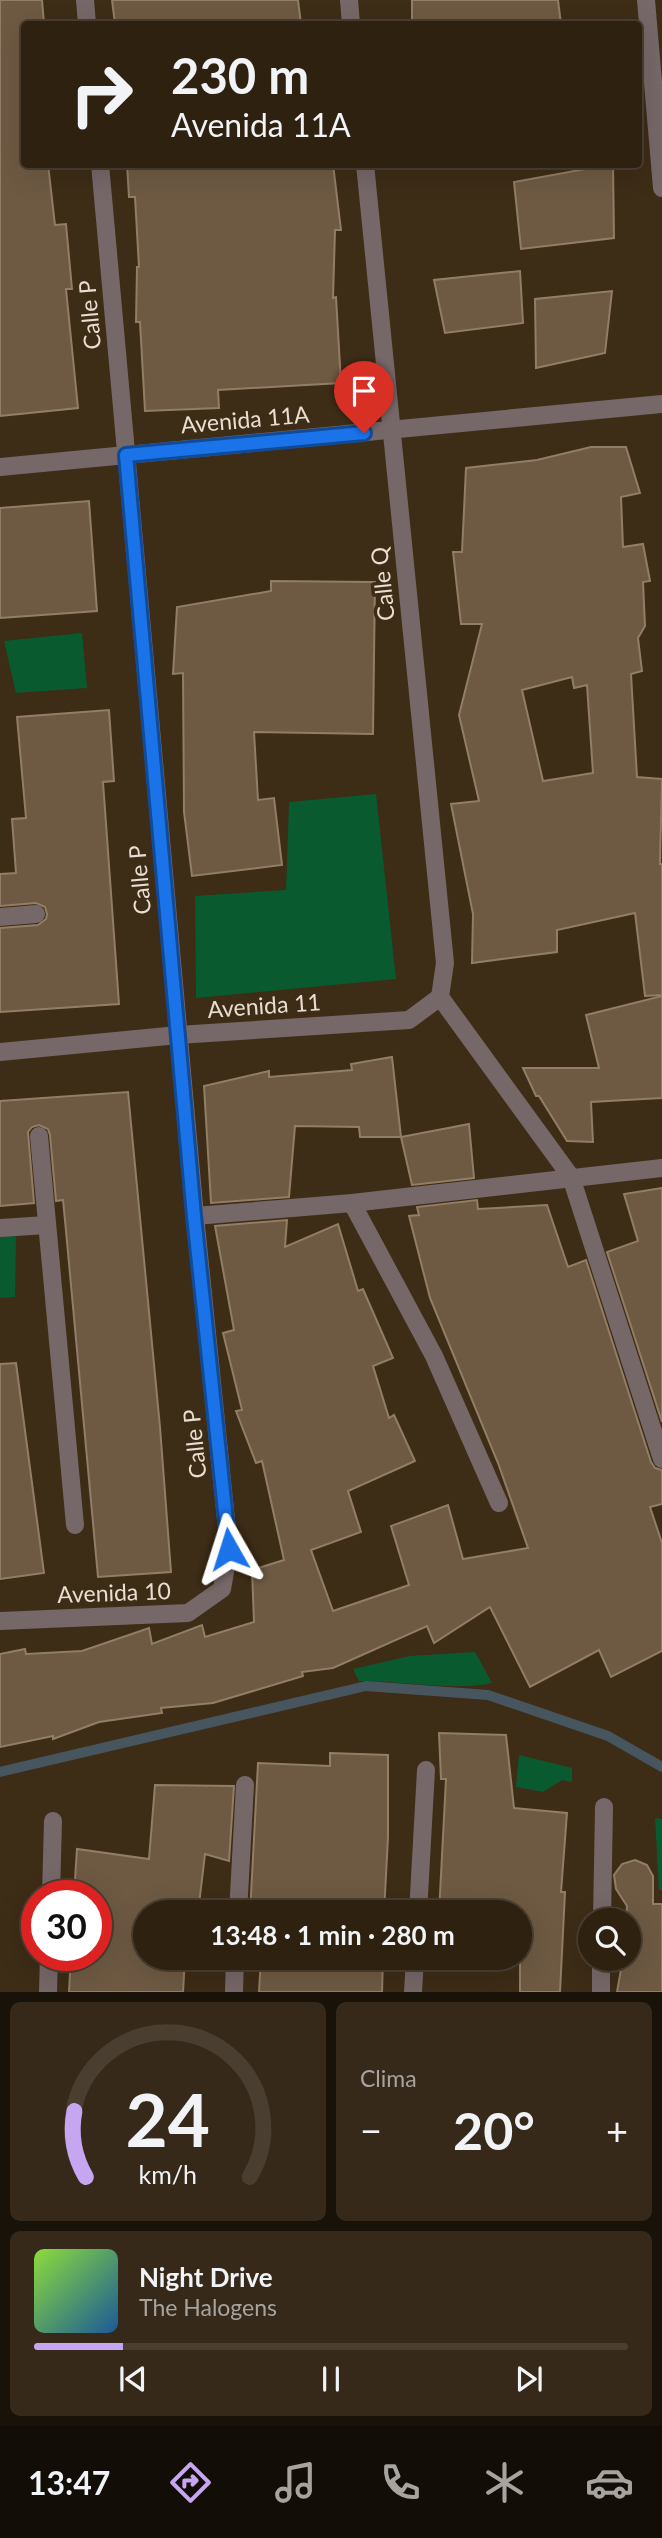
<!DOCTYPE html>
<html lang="es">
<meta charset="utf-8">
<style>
body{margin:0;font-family:Lato,sans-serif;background:#362919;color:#f1f3f6;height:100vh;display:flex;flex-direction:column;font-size:26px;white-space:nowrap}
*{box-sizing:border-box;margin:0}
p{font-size:23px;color:#a7a39f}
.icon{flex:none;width:38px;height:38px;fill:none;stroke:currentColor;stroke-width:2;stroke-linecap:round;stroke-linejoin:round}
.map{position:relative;height:1992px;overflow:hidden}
.drawer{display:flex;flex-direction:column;gap:10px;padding:10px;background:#191209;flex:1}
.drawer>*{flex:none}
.hud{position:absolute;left:21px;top:21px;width:621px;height:147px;border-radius:7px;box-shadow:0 7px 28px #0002,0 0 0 2px #493e30;background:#2e2110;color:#f1f3f6;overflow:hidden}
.fabs{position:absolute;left:578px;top:1908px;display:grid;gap:14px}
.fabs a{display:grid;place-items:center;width:63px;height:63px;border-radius:50%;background:#2e2110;box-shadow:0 7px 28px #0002,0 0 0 2px #493e30;font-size:35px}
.speed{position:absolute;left:21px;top:1880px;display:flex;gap:14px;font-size:35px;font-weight:700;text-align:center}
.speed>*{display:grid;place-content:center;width:91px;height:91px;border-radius:50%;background:#2e2110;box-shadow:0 7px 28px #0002,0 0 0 2px #493e30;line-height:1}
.speed .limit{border:10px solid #d22;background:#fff;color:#111}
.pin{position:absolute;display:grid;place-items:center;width:60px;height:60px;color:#fff;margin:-72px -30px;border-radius:50% 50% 50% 0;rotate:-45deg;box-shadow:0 0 7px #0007}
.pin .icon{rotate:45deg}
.me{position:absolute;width:77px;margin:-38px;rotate:354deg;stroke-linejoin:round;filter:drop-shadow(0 0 5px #0008)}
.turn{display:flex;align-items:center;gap:24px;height:147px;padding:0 35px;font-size:32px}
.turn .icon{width:91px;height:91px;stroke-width:2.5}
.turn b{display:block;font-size:49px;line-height:60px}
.big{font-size:52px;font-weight:700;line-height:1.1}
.drawer .card{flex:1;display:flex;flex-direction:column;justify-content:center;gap:10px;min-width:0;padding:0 24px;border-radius:10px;background:#362919}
.drawer .dial{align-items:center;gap:0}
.dial svg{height:182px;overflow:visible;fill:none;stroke:#493e30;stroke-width:7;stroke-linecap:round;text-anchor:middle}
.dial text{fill:#f1f3f6;stroke:none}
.song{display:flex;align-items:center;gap:21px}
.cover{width:84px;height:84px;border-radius:10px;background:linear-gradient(135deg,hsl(90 70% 55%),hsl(210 70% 35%))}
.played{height:7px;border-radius:4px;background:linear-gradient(90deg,#c6a6f0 15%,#493e30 15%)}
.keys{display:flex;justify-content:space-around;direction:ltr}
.heat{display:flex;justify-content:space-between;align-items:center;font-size:38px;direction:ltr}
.drawer .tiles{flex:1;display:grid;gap:10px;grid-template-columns:1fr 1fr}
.card:last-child{grid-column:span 2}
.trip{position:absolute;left:133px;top:1900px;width:399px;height:70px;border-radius:35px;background:#2e2110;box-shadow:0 7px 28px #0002,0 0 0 2px #493e30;font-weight:700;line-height:70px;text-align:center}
.menu{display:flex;height:112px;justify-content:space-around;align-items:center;background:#120d06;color:#a7a39f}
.menu .icon{width:49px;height:49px}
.menu .active{color:#c6a6f0}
.menu b{font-size:32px;color:#f1f3f6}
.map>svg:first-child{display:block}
.green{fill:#0a5a2f}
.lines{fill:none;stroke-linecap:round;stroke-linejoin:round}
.stream{stroke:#46555e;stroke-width:10}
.building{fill:#6e5a43;stroke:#927d65;stroke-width:2;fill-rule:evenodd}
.street{stroke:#766768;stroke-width:18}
.route-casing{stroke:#114b97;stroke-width:18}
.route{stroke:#1a73e8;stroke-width:12}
.labels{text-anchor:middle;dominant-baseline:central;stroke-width:7;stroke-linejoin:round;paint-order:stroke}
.street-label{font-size:23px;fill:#e9ded1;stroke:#3d2c16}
</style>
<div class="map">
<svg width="662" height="1992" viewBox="0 0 662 1992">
<rect width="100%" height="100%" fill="#3d2c16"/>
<g class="green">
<polygon points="82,633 87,688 16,693 4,641"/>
<polygon points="376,794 396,979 196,998 195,896 286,890 289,802"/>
<polygon points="16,1235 15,1297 0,1298 0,1236"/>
<path d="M475,1652L492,1683C456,1691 399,1681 359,1681L353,1669L410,1656Z"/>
<polygon points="519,1755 572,1768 572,1782 562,1780 543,1792 516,1787"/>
<polygon points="655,1818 662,1819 662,1890 659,1890"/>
</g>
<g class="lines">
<polyline class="stream" points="0,1772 366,1686 488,1695 608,1736 662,1767"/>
</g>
<g class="building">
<polygon points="0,0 42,0 44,23 24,24 24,164 48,164 55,225 66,224 72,289 66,289 78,408 0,416"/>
<polygon points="112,0 298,0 301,24 115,24"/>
<polygon points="412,0 558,0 561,24 412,24"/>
<polygon points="127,164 333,164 341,230 335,230 333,298 336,297 341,383 218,390 219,408 145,411 140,322 136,322 137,267 139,267 135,197 129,197"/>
<polygon points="613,164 614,238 521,249 514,182"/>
<polygon points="520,271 523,323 445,333 434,280"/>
<polygon points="612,291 605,353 536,368 535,299"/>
<path d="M591,447H626L640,493L621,497L623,547L643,544L650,581L643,582L645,626L638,638L642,671L631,674L637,777L662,779L660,864H662V995L645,996L635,913L557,930V952L472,963L473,914L451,804L479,801L459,715L482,624H461L453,552H462L466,468L537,460ZM572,677L574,688L587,685L593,773L543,781L522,690Z"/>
<polygon points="89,501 97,611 0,618 0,508"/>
<polygon points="271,581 375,582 373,734 254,732 258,800 274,798 282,865 192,876 184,812 183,673 173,674 177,607 271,591"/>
<polygon points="109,710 114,781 103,782 119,1004 0,1012 0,928 38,925 46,919 47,914 45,907 36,903 0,906 0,874 16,873 12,819 26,818 17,717"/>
<polygon points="662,996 662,1098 591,1102 593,1142 567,1141 539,1096 536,1096 523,1068 599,1068 586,1015"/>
<polygon points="392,1057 401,1137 360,1137 359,1127 295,1126 289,1197 211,1203 204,1086 269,1071 269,1077 352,1070 351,1064"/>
<polygon points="128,1092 160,1427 171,1572 98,1577 66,1231 63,1200 56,1201 50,1135 48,1129 39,1125 32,1127 28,1132 34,1203 0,1206 0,1101"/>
<polygon points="469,1124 474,1178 412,1185 401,1137"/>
<polygon points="662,1188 662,1422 607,1252 638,1241 624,1194"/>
<polygon points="477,1200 478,1209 547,1205 568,1267 586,1260 651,1462 655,1468 662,1470 662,1504 650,1507 662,1543 662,1651 611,1677 599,1650 530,1687 490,1607 434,1643 427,1626 333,1668 302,1672 303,1676 213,1703 161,1708 162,1713 99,1722 53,1739 53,1736 0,1747 0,1654 25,1649 26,1654 82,1651 149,1628 152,1644 202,1625 205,1637 254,1622 252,1570 284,1560 262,1461 256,1463 236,1411 242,1410 223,1333 234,1330 215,1226 287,1220 285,1247 338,1224 358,1291 363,1289 393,1358 373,1366 389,1418 394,1415 415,1461 348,1491 361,1532 311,1550 333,1611 409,1585 391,1526 448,1505 463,1559 528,1548 498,1463 430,1298 409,1216 419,1215 417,1207"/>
<polygon points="16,1363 44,1573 0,1579 0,1364"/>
<polygon points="439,1733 506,1735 514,1808 567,1813 561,1892 565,1892 560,1992 520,1992 520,1913 439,1913 446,1779 441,1779"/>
<polygon points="330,1753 388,1755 388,1837 384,1913 250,1913 258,1763 330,1766"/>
<polygon points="155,1785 234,1786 229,1861 205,1854 198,1913 145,1913 145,1958 185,1958 183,1992 69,1992 71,1955 96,1955 96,1895 74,1895 77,1849 149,1859"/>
<polygon points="635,1860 647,1865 653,1876 653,1904 662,1904 662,1992 617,1992 623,1958 628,1958 630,1920 626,1920 627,1906 616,1889 614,1875 622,1864"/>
<polygon points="261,1958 383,1958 382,1992 259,1992"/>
</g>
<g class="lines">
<g class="street">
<polyline points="85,0 87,24"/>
<polyline points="349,0 351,24"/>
<polyline points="646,0 662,188"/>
<polyline points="365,164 445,963 440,997"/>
<polyline points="0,467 662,404"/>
<polyline points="0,917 36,914"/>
<polyline points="440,997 571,1177 662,1459"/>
<polyline points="0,1052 178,1035 409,1020 440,997"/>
<polyline points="39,1136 75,1525"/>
<polyline points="352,1203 434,1356 499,1503"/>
<polyline points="195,1216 352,1203 662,1168"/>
<polyline points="0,1228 46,1225"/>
<polyline points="0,1621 188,1613 222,1589 229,1549 195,1216 100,164"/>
<polyline points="51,1895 53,1821"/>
<polyline points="238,1913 245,1785"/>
<polyline points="418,1913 426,1770"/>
<polyline points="602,1920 604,1807"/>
<polyline points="48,1992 49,1955"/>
<polyline points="234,1992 235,1958"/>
<polyline points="413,1992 415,1958"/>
<polyline points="601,1992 601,1958"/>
</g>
</g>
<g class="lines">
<g class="route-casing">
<polyline id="route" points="229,1549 194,1216 126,455 364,433"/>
</g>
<use href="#route" class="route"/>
</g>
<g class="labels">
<g class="street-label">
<text transform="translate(89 315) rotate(-95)">Calle P</text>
<text transform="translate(245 419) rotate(-5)">Avenida 11A</text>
<text transform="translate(382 584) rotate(-96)">Calle Q</text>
<text transform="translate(139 880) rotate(-95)">Calle P</text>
<text transform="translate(264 1005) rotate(-4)">Avenida 11</text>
<text transform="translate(194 1444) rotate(-96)">Calle P</text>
<text transform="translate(114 1592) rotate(-2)">Avenida 10</text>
</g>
</g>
</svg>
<div class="fabs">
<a><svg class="icon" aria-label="search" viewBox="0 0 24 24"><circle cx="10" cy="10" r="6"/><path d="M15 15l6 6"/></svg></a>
</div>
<div class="speed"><div class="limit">30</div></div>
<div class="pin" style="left:364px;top:433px;background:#d93025"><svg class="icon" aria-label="arrive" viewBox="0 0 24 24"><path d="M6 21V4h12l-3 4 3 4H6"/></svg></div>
<svg class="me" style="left:229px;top:1549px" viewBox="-20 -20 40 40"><path d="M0-17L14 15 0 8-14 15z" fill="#1a73e8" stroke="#fff" stroke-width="4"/></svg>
<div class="trip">13:48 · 1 min · 280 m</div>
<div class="hud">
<div class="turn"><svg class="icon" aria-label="right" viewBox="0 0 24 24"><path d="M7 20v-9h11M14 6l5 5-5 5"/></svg><div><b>230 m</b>Avenida 11A</div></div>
</div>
</div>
<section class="drawer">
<div class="tiles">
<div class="card dial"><svg viewBox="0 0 100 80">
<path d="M14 69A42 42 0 1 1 86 69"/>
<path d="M14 69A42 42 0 0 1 9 40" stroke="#c6a6f0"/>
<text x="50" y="56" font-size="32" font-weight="700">24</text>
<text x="50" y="72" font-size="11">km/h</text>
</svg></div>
<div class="card"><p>Clima</p>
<div class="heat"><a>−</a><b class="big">20°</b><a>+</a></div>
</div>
<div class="card">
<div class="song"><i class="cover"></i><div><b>Night Drive</b><p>The Halogens</p></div></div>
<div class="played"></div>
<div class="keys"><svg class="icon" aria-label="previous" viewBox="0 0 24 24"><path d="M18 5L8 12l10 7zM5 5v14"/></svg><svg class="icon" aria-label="pause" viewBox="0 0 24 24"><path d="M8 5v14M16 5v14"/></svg><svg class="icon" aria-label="next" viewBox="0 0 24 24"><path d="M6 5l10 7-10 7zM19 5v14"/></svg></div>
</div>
</div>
</section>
<nav class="menu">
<b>13:47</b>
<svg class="icon active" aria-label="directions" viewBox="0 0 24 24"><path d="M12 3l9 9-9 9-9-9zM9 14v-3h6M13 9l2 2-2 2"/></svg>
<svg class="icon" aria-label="music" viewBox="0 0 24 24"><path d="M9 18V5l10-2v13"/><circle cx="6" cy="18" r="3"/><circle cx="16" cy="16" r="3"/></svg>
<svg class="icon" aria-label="phone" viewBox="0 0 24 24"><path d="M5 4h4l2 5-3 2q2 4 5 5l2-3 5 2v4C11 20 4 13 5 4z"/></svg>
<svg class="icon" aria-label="climate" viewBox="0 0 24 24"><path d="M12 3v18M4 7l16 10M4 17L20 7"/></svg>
<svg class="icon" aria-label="car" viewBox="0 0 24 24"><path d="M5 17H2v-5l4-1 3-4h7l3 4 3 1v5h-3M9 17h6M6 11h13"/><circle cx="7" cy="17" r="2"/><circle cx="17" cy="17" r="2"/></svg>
</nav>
